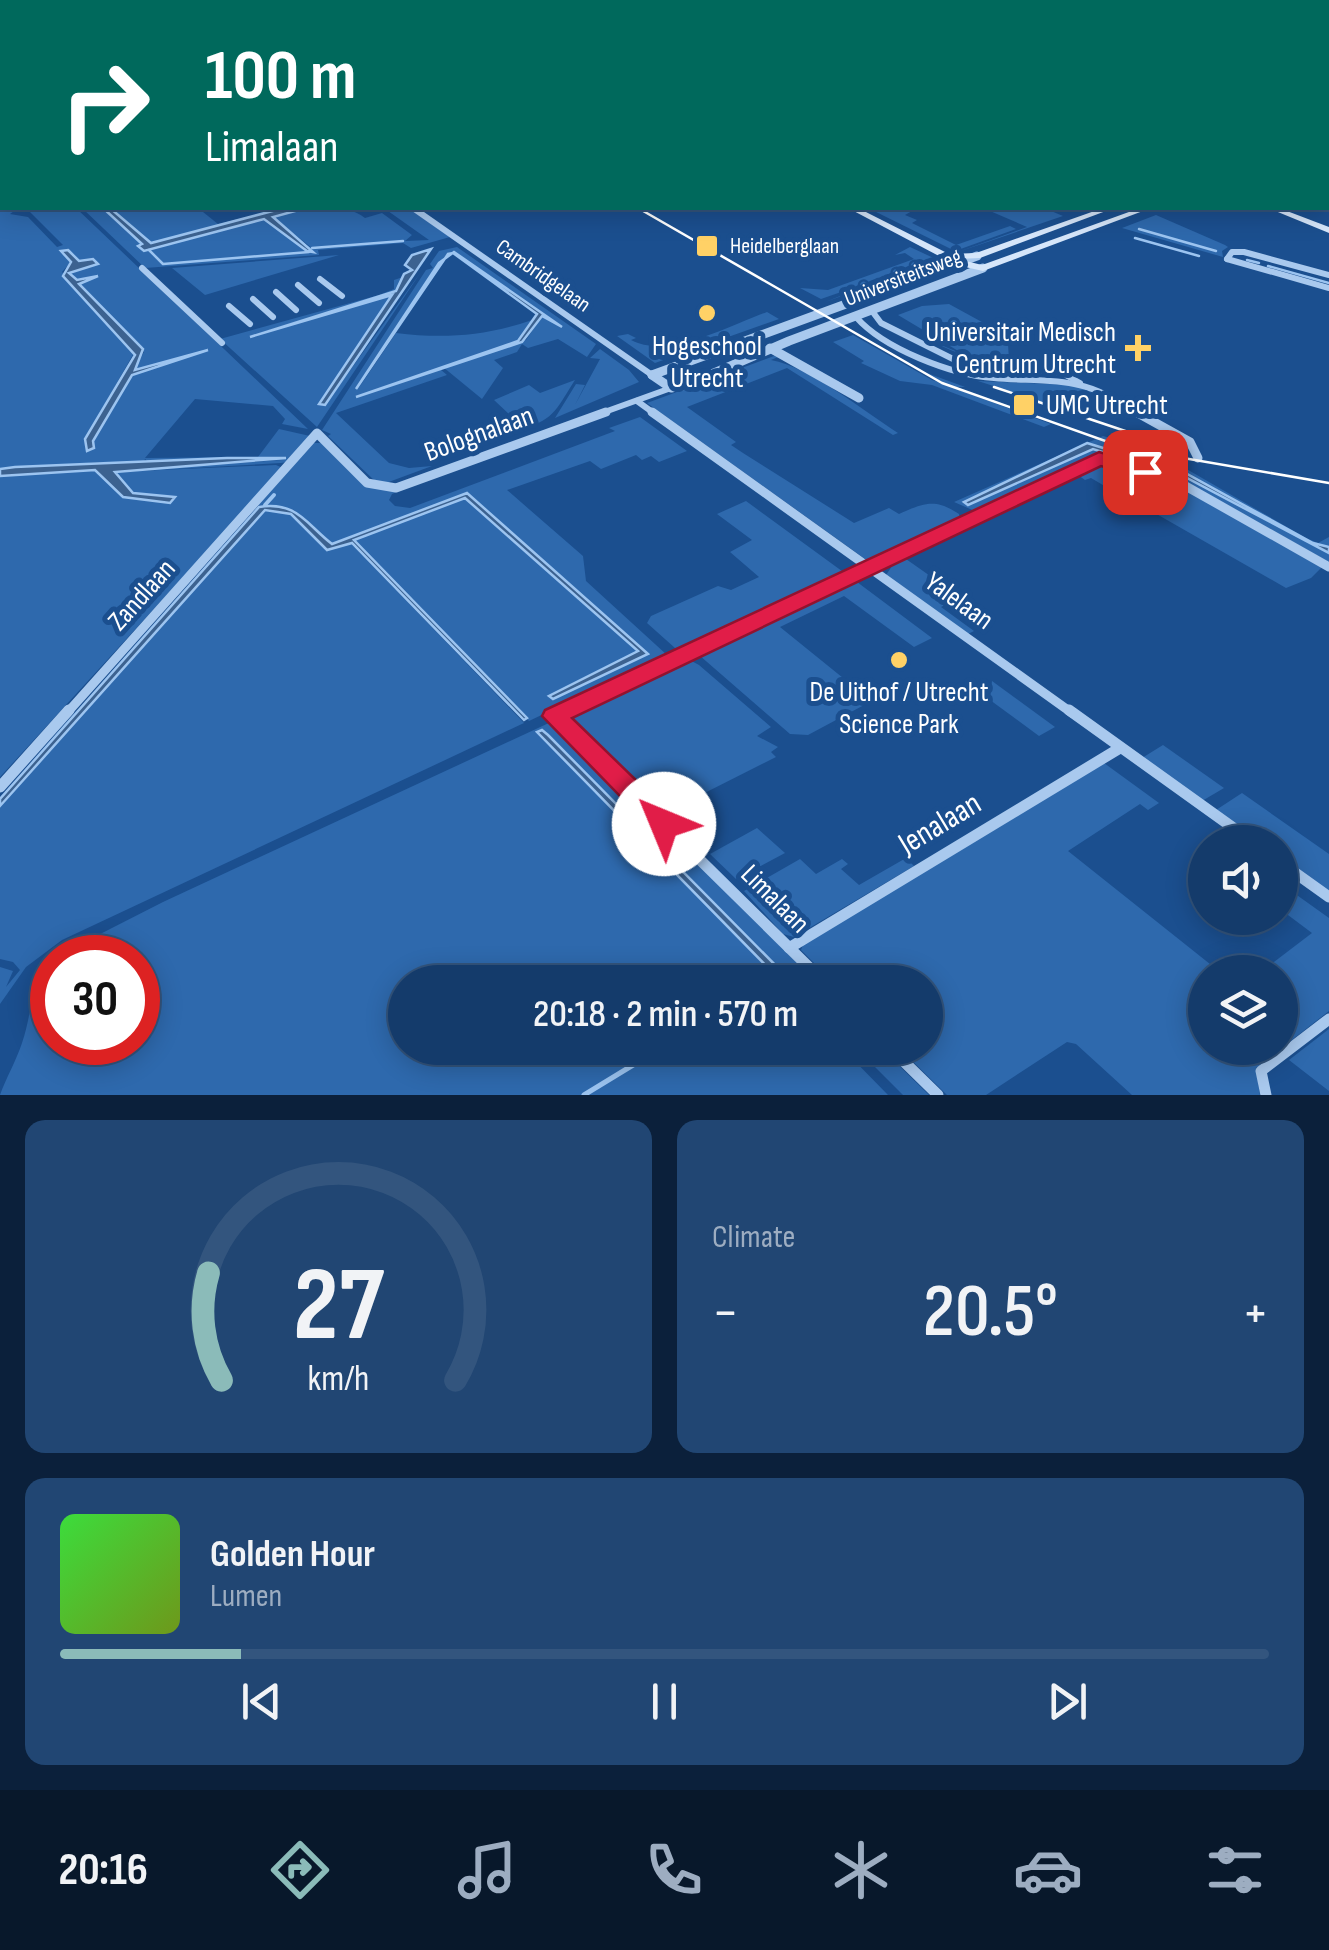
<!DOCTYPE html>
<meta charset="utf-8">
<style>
body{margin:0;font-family:"Sofia Sans Condensed",sans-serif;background:#214673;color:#f1f3f6;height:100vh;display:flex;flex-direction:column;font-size:38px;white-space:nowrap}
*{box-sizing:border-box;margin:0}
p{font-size:32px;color:#9dadc1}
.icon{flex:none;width:55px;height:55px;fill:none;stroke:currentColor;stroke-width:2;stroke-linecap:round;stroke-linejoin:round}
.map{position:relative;height:1095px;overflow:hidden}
.details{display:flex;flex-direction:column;gap:25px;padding:25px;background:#0b203b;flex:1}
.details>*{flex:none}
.hud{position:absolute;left:0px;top:0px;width:1330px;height:210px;box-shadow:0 5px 25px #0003,0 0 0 2px #33557e;background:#00695c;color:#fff;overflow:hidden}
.fabs{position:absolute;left:1188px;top:825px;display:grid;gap:20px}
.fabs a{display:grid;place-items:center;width:110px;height:110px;border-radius:50%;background:#143b6b;box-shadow:0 5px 25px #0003,0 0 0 2px #33557e;font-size:50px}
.speed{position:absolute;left:30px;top:935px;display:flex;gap:20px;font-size:50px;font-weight:700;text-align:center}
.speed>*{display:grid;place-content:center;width:130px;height:130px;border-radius:50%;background:#143b6b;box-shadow:0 5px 25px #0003,0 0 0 2px #33557e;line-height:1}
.speed .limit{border:15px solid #d22;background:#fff;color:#111}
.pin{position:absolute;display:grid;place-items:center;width:85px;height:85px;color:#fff;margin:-42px;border-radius:20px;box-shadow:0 5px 15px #0006}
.me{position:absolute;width:110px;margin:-55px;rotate:315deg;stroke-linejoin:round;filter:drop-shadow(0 0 8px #0008)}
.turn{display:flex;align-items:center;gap:35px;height:210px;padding:0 40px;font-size:45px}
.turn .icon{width:130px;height:130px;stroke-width:2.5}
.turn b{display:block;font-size:70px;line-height:85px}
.big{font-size:75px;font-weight:600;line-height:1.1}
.details .widget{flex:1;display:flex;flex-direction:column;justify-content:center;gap:15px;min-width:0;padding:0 35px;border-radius:20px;background:#214673}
.details .dial{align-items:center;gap:0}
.dial svg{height:260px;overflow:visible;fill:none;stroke:#33557e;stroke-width:7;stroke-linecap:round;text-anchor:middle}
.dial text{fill:#f1f3f6;stroke:none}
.song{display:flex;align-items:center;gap:30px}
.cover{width:120px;height:120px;border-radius:15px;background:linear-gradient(135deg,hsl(120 70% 55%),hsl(80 70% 35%))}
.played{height:10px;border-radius:5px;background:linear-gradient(90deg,#8bbbb9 15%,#33557e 15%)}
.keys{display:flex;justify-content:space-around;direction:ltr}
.heat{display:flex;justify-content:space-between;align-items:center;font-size:55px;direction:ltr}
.details .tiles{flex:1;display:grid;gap:25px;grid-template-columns:1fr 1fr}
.widget:last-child{grid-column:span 2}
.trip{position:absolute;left:388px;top:965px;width:555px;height:100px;border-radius:50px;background:#143b6b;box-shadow:0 5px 25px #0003,0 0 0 2px #33557e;font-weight:600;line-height:100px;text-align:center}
.tabs{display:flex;height:160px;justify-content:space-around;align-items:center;background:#08182b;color:#9dadc1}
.tabs .icon{width:70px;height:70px}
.tabs .selected{color:#8bbbb9}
.tabs b{font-size:45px;color:#f1f3f6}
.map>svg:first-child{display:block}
.green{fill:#2e69ad;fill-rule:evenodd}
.water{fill:#3c6290;stroke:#9cc4f0;stroke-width:2.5}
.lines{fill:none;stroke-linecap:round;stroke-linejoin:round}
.stream-far2{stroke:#9cc4f0;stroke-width:2.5}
.stream-far1{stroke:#9cc4f0;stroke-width:4}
.stream{stroke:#9cc4f0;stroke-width:5}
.minor-far3{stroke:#a9c9ee;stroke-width:5}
.minor-far2{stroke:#a9c9ee;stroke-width:6}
.minor-far1{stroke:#a9c9ee;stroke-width:9}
.minor{stroke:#a9c9ee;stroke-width:11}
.tertiary{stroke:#a9c9ee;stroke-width:9}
.secondary{fill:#d6e6fa;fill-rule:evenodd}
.motorway{fill:#fff;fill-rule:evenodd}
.tram{stroke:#fff;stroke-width:2.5}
.route{fill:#e11d48;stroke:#92132f;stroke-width:2.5}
.poi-dot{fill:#ffd166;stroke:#1b4f8f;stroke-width:4}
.labels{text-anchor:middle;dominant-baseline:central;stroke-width:10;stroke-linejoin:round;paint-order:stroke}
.far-poi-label{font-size:22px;fill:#fff;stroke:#1b4f8f;text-anchor:start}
.far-street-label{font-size:22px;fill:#fff;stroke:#1b4f8f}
.poi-label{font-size:28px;fill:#fff;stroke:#1b4f8f}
.street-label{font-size:28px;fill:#fff;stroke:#1b4f8f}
.near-street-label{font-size:32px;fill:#fff;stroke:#1b4f8f}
</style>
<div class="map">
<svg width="1329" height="1095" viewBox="0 0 1329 1095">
<rect width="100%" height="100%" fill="#1b4f8f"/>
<g class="green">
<path d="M0,189L2,208H18L10,214L28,217L57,247L63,245L26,208H76L308,429L282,424L285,419L273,406L195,399L145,458L258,457L279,429L310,436L287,462L281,463L156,470L151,468L284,460L150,463L145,459L143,464L103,462L0,469ZM68,250L79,261L93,259L97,263L69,273L77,280L96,277L79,284L144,352L93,442L94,448L85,439L135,351L62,272L71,262L62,252Z"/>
<path d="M82,208H103L142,245L144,251L264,219L313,249L273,217C301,207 340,199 365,218L382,213L412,235L405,241L429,240L388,211L408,208L450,237L411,248L403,243L318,250L319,255L145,268Z"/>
<polygon points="110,208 198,208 218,224 284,208 150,243"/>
<polygon points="868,208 904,208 912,211 905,215 917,220 912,223 956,245 1010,226 1016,229 955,251"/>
<polygon points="1002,208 1044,208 1063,216 958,252 1027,227 990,211"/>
<polygon points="1156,215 1225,245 1228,247 1222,251 1223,257 1122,228"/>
<path d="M457,247L596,344L587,357L558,339L528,348L522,344L517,352L494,360L503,368L482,399L443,367L440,369L447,375L336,413L389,463L409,468L432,466L386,483L376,482L328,436L331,434L322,430L426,270L433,268L430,264L439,251ZM454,252L559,328L542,316L526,340L518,341L532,320C486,336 444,339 396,333L358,389L439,263Z"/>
<polygon points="910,247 940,261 825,302 927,262 821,299 800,288 828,290 914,259 905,253 895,255"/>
<polygon points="339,255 205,295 172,268"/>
<polygon points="421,272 317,427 220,339 379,295 394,289 394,280 406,276 397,291 250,336 392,295 320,404 325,405"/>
<path d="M949,304L1013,339L1024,342L1008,344L1009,360C986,363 961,356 936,343L965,355L898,315L922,306Z"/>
<path d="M767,312L779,319L655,363L617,336L628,334L636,338L631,340C668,360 728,326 767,312Z"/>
<polygon points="853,335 932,380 945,384 916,369 965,387 951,387 1051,424 1044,427 932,385 900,381 861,363 864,361 833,342"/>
<polygon points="600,349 629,370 639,382 555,418 576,384 585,385 575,405 600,359 590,358"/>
<path d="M774,356L778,357L771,360C810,367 865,412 898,433L893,435L787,368L687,407L736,442L731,445L743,453L854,523L889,508L899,514C924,503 935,498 959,514L960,521L868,561L647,403Z"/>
<path d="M575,380C558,406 555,420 524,428L494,400L529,385L540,393Z"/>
<polygon points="978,381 1072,385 1090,390 1093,405 1076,413"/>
<path d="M640,417L687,451L659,462L651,456L642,460L636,455L601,469L590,461L507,490L583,556L586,581L667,655L529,721L351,538L331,544L294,510L256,505L312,443H321C352,472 363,498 410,486L392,494L389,500L395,506L410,508L615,431L609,428Z"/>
<polygon points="1103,436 1182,457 1161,460 1186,465 1183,467 1306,538 1318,543 1329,537 1329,562 1184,481 1104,456 977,512 954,502"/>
<polygon points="1105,462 1174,483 1322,567 1311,578 1286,588 1132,500 1108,494 1113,491 1091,478 1085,480 1075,473"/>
<polygon points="276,465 283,468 0,777 0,476 95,470 123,497 170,503 174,497 133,493 115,472"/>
<polygon points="746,501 846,574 690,647 675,648 647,623 651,616 718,586 731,590 759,577 730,552 752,540 717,514"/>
<polygon points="263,510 291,514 327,550 350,542 524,723 62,940 26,967 0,1004 0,967 13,971 6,987 20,970 13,962 0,959 0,806"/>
<polygon points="929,544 896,563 906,559 960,597 941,607 974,631 968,634 886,575 892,566 888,562"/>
<polygon points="853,579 932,638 914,647 844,596 780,627 848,682 844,685 866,704 808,735 790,734 699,655"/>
<polygon points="686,658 699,665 771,727 757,736 778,747 771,752 776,757 665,813 567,719 569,713"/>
<polygon points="992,681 1055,727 1039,736 990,700"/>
<path d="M551,722H556L816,982H792L773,963L752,952L779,982H405V1048H842L888,1095H0C6,1078 16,1061 22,1043C32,1014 30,985 52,962V1042H138V958L57,957L59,955L163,902Z"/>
<polygon points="1163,745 1224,788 1202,801 1142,758"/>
<polygon points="1104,763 1159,803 1148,810 1140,804 1068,851 1220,972 1205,972 1205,1048 1280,1048 1280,972 1261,972 1312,933 1280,909 1280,883 1329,918 1329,1011 1256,1068 1260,1095 1132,1095 1076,1044 1067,1042 986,1095 947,1095 899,1048 925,1048 925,982 833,982 801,950 803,945"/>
<polygon points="1242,793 1329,854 1329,892 1280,856 1280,842 1261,842 1216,810"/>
<polygon points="757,828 785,853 736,879 710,854"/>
<polygon points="906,858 914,866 794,937 783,934 744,891 800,859 816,874 842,859 848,864 841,869 859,885"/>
<polygon points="1329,1029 1329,1091 1289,1060"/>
<polygon points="856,1048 881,1048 929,1095 903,1095"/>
</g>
<g class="water">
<polygon points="103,208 110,208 151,243 284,208 306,208 273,217 313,252 307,251 264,219 144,251 138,246 142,244"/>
<polygon points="431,249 325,405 319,404 392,295 250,337 396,291 404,274 412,270 405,265 412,255"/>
<polygon points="68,250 79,261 93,259 98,264 69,273 77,280 98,276 79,284 143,349 135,370 208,350 132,375 93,441 94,448 87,451 85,439 135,355 63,276 71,262 61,251"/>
<polygon points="454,252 562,327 542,316 522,342 356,397 518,341 537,314 453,253 448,254 356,389 439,263"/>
<polygon points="1087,443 1187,474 1313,543 1329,547 1329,553 1185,477 1093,449 968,505 964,502"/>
<polygon points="227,458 286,458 115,472 133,493 175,497 170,503 123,497 95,470 0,476 0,469 15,467"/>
<path d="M467,493L648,654L553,699L549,696L638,651L465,498L354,540L527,718L524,720L352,543L327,550L291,514L265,510L0,806V799L259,507C297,501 306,524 332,544Z"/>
<polygon points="542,730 548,735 792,982 782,982 537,732"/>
</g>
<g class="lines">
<g class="stream-far2">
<polyline points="883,2 912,0"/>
<polyline points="1139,229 1216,251"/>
<polyline points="1135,238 1199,256"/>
<polyline points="312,248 403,241"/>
<polyline points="149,250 163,264 309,252"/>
<polyline points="1247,260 1259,263"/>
<polyline points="1268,266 1329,283"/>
</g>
<polyline class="stream-far1" points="265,505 274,495"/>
<g class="stream">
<polyline points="765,982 775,976"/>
<polyline points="584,1095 661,1048"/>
</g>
<g class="minor-far3">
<polyline points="688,0 694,2"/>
<polyline points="15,2 65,2"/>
<polyline points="171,2 188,0"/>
</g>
<g class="minor-far2">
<polyline points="413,208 652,375"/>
<polyline points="1227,259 1232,252 1244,252 1329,275"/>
<polyline points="1227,259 1329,288"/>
<polyline points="142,268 222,343"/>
<polyline points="320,279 342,296"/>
<polyline points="298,285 319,303"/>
<polyline points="276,292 296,310"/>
<polyline points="253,299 273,317"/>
<polyline points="229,306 250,324"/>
<polyline points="872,311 881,323 955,360 1062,373 1080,383"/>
<path d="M856,317C884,349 952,375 994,378C1021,381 1052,378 1079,385C1101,390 1121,403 1141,414"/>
<polyline points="637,401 655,414"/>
<polyline points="599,414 671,388"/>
</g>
<g class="minor-far1">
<polyline points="652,412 1072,713"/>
<polyline points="1136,412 1190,442 1198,458"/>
<polyline points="67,713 317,433 367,483 396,488 606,412"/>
<polyline points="561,713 1099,459 1182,484 1329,567"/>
</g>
<g class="minor">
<polyline points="566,710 554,716 824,982"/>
<polyline points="1069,710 1253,842"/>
<polyline points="0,787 69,710"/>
<polyline points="1280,862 1329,897"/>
<polyline points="789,948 1120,748"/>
<polyline points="890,1048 938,1095"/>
<polyline points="1266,1095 1261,1071 1329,1019"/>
</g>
<g class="tertiary">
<polyline points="770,348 859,398"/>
<polyline points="652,375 671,388 686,385 789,341 983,268"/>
<polyline points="652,375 977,256"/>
</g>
<g class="secondary">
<polygon points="217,0 224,0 225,2 219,2"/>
<polygon points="407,0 421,0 415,2 404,2"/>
<polygon points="441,0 450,0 452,2 444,2"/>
<polygon points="848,208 858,208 949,254 976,253 1103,208 1114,208 980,258 958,259 982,265 1140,208 1151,208 983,271 956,265"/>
<polygon points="1268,208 1279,208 1329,227 1329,233"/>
</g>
<g class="motorway">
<rect x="1328" y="16" width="1" height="6"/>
<rect x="1328" y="32" width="1" height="7"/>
<polygon points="2,35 2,41 0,42 0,36"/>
<rect x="1328" y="49" width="1" height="7"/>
</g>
<g class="tram">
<polyline points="638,208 942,383 1125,448 1329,483"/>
<polyline points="994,387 1170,446"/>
</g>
</g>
<polygon class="route" points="1099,452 1153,467 1156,472 1145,478 1101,466 572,718 674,817 678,824 674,831 654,831 542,716 545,710"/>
<g class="poi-dot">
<rect x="695" y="234" width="24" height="24" rx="5"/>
<circle cx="707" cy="313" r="10"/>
<path d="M1133 333h10v10h10v10h-10v10h-10v-10h-10v-10h10z"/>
<rect x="1012" y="393" width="24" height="24" rx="5"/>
<circle cx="899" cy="660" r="10"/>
</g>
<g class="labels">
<g class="far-poi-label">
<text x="730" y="246">Heidelberglaan</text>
</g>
<g class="far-street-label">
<text transform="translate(543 276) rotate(35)">Cambridgelaan</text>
<text transform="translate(903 278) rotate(-21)">Universiteitsweg</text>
</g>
<g class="poi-label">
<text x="1116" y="332" text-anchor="end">Universitair Medisch<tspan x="1116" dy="32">Centrum Utrecht</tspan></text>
<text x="707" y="346">Hogeschool<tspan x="707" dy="32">Utrecht</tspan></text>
<text x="1046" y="405" text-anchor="start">UMC Utrecht</text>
<text x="899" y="692">De Uithof / Utrecht<tspan x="899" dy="32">Science Park</tspan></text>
</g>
<g class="street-label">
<text transform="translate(479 434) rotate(-20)">Bolognalaan</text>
<text transform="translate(142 595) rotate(-48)">Zandlaan</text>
<text transform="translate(959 601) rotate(36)">Yalelaan</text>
<text transform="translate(775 899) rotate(45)">Limalaan</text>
</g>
<g class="near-street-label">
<text transform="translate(940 824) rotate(-31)">Jenalaan</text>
</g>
</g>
</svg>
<div class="fabs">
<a><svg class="icon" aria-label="sound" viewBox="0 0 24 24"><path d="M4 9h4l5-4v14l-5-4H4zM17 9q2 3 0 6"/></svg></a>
<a><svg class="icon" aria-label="layers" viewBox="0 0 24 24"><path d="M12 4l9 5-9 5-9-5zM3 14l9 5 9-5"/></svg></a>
</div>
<div class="speed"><div class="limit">30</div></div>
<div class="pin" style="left:1145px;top:472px;background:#d93025"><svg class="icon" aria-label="arrive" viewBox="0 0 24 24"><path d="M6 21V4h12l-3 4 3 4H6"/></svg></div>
<svg class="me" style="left:664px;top:824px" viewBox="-20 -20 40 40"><circle r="19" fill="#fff"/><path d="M0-13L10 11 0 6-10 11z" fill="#e11d48"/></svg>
<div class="trip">20:18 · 2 min · 570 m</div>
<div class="hud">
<div class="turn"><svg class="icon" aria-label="right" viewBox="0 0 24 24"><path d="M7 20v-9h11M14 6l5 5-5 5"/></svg><div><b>100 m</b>Limalaan</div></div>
</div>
</div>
<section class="details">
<div class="tiles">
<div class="widget dial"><svg viewBox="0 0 100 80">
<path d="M14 69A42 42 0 1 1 86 69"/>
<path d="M14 69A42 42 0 0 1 10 36" stroke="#8bbbb9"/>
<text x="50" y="56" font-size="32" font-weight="700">27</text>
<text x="50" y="72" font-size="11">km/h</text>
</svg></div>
<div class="widget"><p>Climate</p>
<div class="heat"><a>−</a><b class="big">20.5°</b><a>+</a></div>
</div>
<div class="widget">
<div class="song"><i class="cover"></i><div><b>Golden Hour</b><p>Lumen</p></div></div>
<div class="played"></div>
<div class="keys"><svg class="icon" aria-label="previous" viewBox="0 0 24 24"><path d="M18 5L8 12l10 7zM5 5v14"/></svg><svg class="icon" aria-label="pause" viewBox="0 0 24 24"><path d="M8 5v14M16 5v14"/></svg><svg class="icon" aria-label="next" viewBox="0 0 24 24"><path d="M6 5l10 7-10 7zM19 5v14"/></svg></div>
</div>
</div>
</section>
<nav class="tabs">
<b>20:16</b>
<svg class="icon selected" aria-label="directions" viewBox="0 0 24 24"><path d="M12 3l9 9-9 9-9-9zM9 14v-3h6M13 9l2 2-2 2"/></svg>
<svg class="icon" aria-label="music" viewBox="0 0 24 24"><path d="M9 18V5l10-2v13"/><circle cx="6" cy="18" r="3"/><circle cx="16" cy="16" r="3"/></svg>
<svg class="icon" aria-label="phone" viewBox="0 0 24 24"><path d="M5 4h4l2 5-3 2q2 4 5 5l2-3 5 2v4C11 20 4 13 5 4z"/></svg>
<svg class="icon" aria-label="climate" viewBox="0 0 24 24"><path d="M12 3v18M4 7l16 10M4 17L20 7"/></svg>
<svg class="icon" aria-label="car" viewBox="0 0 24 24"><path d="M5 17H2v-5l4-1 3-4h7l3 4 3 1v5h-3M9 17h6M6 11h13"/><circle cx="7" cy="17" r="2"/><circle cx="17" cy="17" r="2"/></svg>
<svg class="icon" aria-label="filters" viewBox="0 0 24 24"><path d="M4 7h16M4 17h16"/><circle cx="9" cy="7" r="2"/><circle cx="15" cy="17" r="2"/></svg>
</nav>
